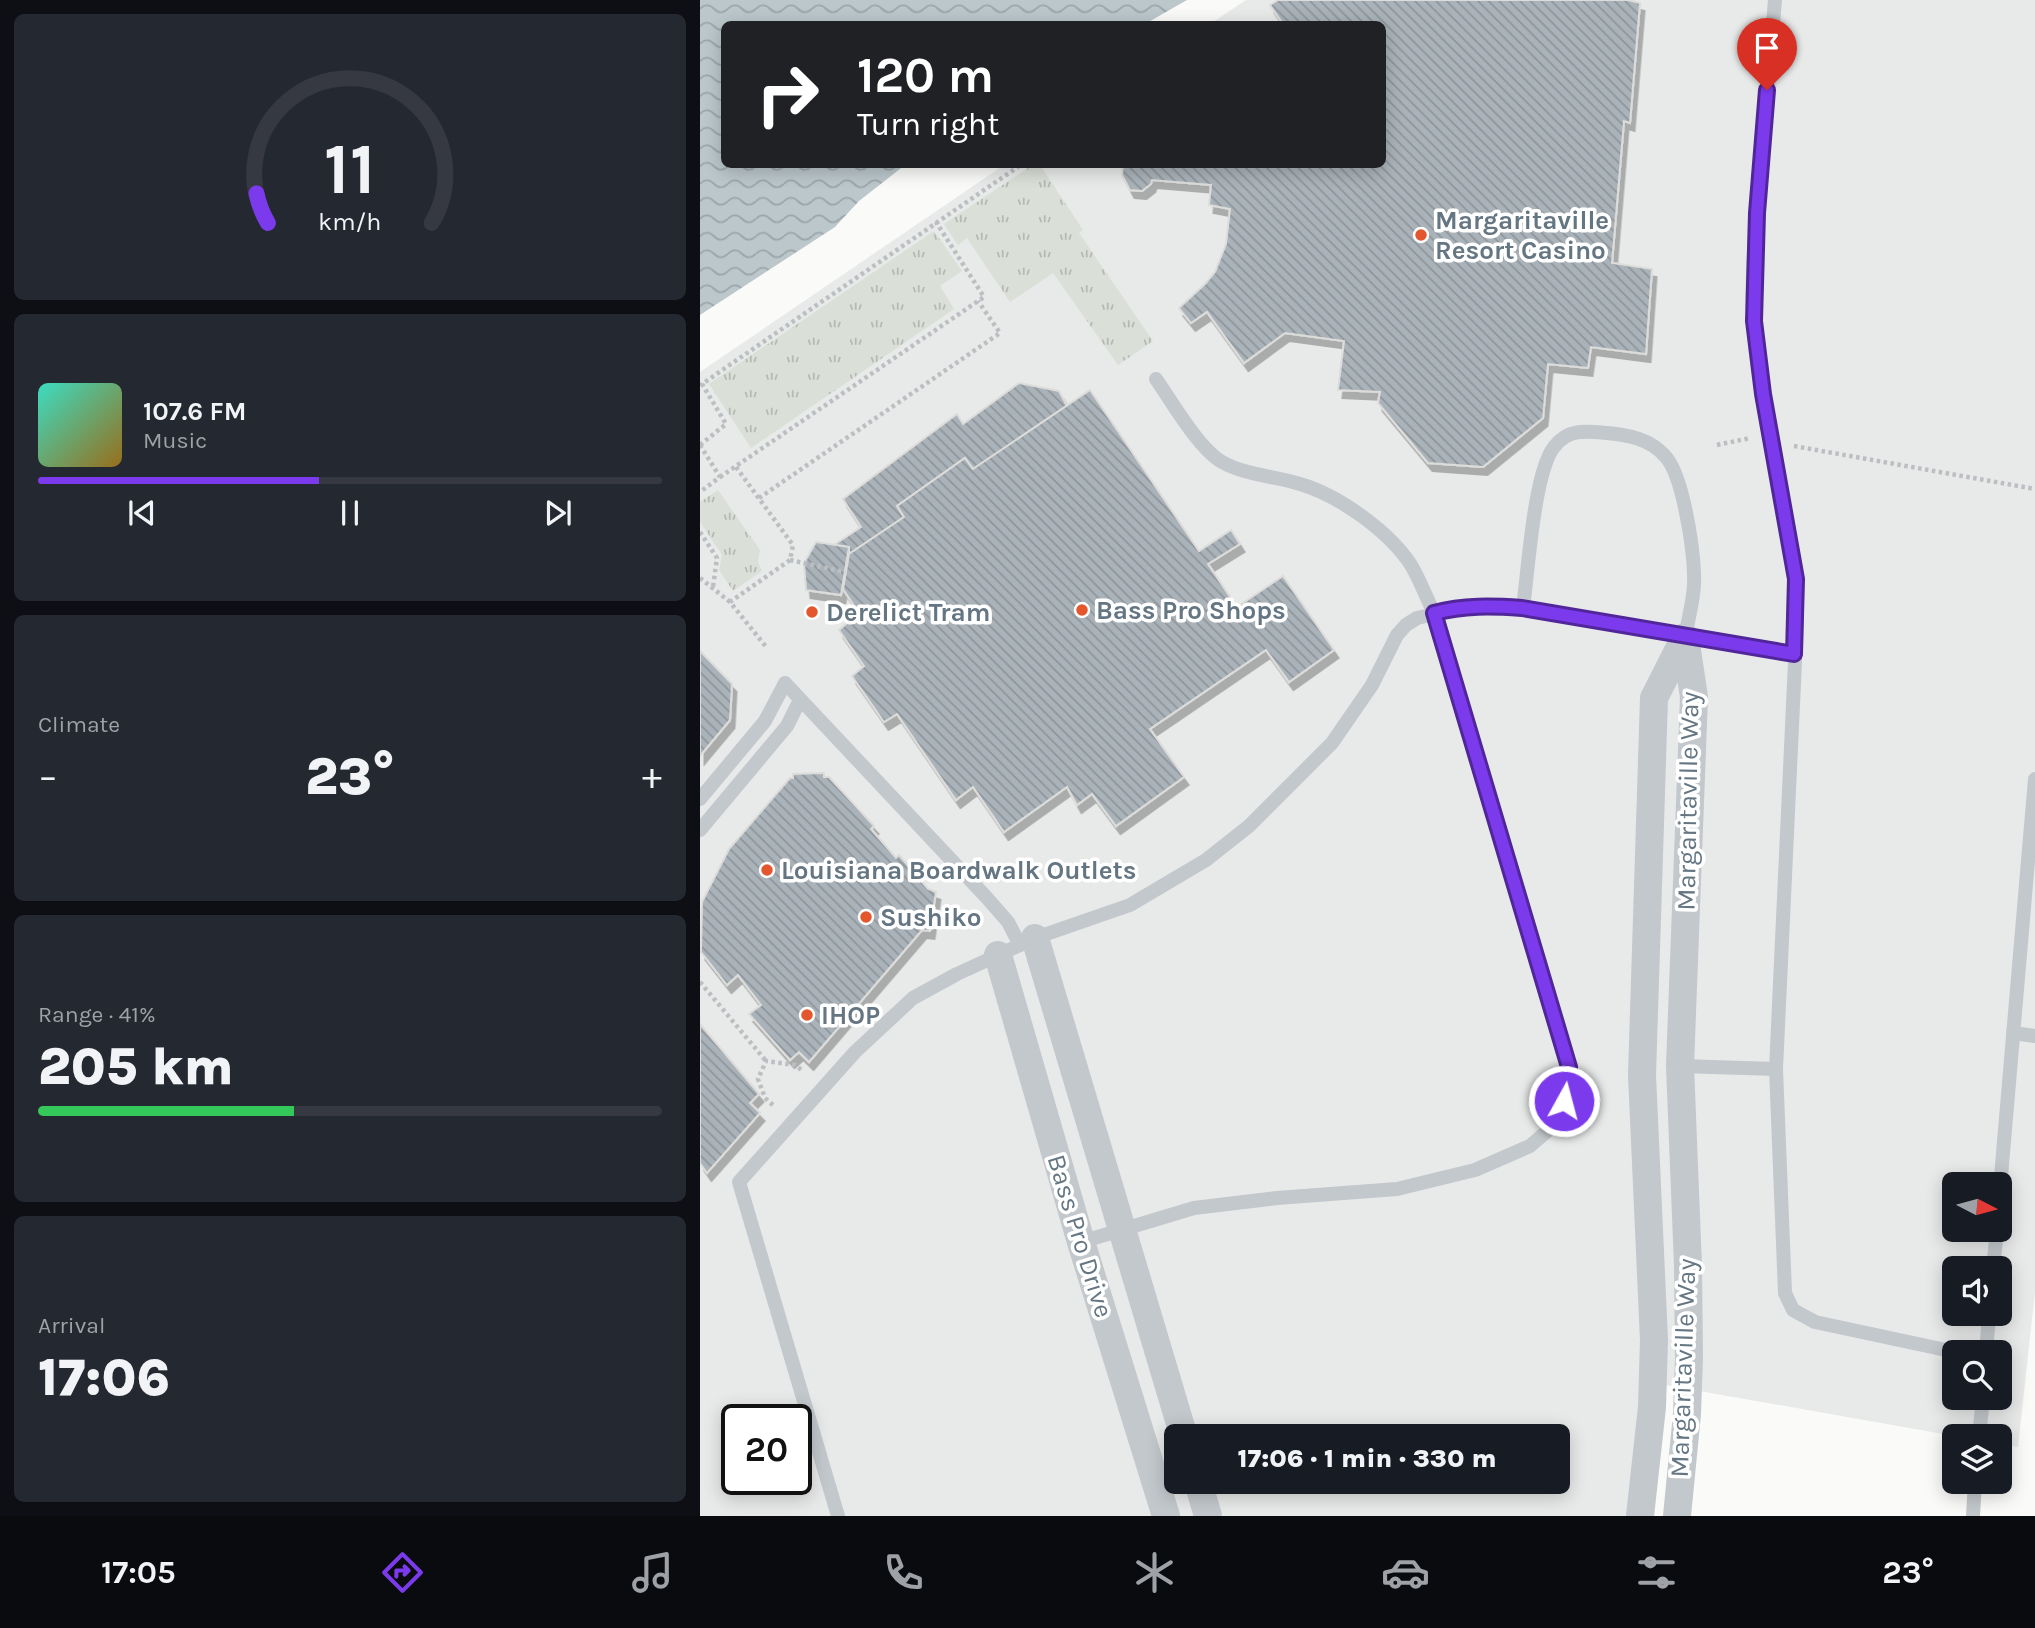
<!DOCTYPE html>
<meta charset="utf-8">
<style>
body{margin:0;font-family:Karla,sans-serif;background:#242831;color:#f1f3f6;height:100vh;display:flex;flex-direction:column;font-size:26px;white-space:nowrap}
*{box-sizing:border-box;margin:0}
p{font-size:23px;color:#9ea1a6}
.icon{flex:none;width:38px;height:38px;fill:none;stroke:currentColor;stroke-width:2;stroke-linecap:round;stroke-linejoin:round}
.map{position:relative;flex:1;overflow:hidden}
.details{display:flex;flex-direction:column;gap:14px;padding:14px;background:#0d0f14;width:700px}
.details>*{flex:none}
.hud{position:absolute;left:21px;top:21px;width:665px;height:147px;border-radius:10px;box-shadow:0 4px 18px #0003;background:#202124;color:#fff;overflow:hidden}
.needle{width:46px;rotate:96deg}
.buttons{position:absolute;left:1242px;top:1172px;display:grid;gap:14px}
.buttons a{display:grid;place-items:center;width:70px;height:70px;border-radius:10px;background:#171b24;box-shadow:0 4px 18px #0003;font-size:35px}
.speed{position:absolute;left:21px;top:1404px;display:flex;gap:14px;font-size:35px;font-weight:700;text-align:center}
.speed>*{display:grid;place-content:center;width:91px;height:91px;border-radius:50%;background:#171b24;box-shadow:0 4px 18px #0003;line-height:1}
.speed .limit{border:4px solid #111;border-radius:10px;background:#fff;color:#111}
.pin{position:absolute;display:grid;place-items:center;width:60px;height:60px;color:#fff;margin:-72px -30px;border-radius:50% 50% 50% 0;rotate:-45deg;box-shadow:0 0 7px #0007}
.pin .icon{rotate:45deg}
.me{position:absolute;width:77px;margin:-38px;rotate:7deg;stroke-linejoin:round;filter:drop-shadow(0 0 5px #0008)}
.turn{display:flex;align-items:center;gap:24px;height:147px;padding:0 21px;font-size:32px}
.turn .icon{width:91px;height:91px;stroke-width:2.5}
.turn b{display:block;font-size:49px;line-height:60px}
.big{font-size:52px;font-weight:800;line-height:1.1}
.details .widget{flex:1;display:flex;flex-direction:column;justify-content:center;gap:10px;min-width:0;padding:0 24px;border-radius:10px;background:#242831}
.details .dial{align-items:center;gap:0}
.dial svg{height:182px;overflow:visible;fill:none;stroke:#363941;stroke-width:7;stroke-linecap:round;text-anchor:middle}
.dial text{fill:#f1f3f6;stroke:none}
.song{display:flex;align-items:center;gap:21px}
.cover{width:84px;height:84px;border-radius:10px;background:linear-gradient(135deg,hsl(170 70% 55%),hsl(40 70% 35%))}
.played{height:7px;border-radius:4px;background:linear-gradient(90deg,#7c3aed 45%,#363941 45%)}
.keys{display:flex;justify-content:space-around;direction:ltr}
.heat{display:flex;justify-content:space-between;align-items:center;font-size:38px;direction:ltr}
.charge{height:10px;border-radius:5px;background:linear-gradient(90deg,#34c759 41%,#363941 0)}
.trip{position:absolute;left:464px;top:1424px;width:406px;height:70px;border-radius:10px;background:#171b24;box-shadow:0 4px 18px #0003;font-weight:800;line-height:70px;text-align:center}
.menu{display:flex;height:112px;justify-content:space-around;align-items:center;background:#090b0e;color:#9ea1a6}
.menu .icon{width:49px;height:49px}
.menu .selected{color:#7c3aed}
.menu b{font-size:32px;color:#f1f3f6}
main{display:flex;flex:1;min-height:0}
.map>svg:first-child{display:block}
.built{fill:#e8e9e9;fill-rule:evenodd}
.grass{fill:url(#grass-tufts)}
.water{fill:url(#water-waves)}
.building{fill:url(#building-back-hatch);stroke:#dcdcda;stroke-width:2;filter:url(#shadow)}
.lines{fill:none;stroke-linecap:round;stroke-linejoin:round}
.path{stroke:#bbbfc2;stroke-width:4.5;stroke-dasharray:3.5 3.5;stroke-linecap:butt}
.service{stroke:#c3c8cc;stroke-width:14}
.minor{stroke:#c3c8cc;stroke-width:28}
.route-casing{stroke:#51269a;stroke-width:18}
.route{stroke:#7c3aed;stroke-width:12}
.poi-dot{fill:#e4572e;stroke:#fff;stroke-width:2.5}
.labels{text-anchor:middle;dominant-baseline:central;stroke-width:7;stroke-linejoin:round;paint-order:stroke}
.poi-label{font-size:26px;font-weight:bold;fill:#657683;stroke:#fff;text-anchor:start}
.street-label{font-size:26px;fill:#657683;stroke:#fff}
</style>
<main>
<section class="details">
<div class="widget dial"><svg viewBox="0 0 100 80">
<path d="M14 69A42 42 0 1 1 86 69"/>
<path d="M14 69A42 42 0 0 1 9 56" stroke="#7c3aed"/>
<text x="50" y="56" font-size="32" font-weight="700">11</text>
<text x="50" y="72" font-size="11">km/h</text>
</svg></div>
<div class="widget">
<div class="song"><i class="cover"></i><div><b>107.6 FM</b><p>Music</p></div></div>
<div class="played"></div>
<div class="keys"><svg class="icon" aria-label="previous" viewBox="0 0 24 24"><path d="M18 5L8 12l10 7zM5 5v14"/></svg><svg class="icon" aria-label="pause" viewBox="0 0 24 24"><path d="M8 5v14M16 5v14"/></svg><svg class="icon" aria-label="next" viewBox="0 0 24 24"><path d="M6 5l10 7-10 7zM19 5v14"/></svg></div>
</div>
<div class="widget"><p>Climate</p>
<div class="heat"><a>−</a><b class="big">23°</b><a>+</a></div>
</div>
<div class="widget"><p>Range · 41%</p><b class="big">205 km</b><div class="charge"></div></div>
<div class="widget"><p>Arrival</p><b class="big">17:06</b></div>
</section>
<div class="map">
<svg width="1335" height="1516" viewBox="0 0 1335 1516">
<defs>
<pattern id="grass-tufts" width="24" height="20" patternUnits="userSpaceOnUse" patternTransform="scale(1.75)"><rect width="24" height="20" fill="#dadfd7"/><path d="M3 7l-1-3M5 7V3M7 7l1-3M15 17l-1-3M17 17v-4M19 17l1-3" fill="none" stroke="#b4b9b4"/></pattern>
<pattern id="water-waves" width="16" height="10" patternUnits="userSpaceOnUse" patternTransform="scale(1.75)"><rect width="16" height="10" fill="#bbc7cb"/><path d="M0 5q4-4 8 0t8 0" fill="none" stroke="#9ca6aa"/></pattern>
<pattern id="building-back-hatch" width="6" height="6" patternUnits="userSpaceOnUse" patternTransform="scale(1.75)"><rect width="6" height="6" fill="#aab3b9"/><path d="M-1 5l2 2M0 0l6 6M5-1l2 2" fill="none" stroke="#8e969c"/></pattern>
<filter id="shadow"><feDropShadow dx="4.5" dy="8" stdDeviation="0" flood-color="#0004"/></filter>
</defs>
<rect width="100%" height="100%" fill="#fafaf8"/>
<path class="built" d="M546,0H1335V1292L1318,1447L1300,1444V1437H1260L943,1381L929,1516H0V372L304,165L682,164V24H510ZM1255,1185H1300V1230H1255ZM1255,1269H1300V1314H1255ZM1255,1353H1300V1398H1255ZM37,1419H96V1479H37ZM476,1437H858V1482H476Z"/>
<g class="grass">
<polygon points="334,164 340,165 383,230 379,233 453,341 418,365 353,273 310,302 267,238 258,245 244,224"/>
<polygon points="234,231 262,271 240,286 254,309 51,448 9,384"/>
<polygon points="18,490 60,550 58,562 62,571 33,591 19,570 22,555 0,522 0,502"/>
</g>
<polygon class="water" points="0,0 487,0 445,24 24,24 24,164 205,165 159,201 135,227 0,315"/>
<g class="building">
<polygon points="578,0 928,0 940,3 930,123 924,121 912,263 952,269 946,354 891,347 888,368 848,364 843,418 783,467 728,463 678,403 680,392 638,390 644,341 585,333 544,363 507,312 491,323 479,308 505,284 515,272 526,244 530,209 509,205 511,185 452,180 451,184 442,191 430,190 422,175 423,164 682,164 682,24 583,24 570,5"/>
<polygon points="319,383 359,391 367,406 273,469 265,458 197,506 204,517 149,554 149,547 134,545 161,527 143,499 257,414 263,424"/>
<polygon points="390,390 499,551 531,530 540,544 508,564 537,607 583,576 634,650 589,682 566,650 450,729 484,777 416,826 392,794 377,805 367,787 304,832 273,787 256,800 197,714 184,722 152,676 164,666 139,630 159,613 143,589 149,554 204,517 197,506 265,458 273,469"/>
<polygon points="116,542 149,547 141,595 106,590 104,563"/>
<polygon points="0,651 32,684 30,720 0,756"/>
<polygon points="124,773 124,777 129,777 174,826 171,829 196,858 199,855 228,889 236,892 230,931 222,930 109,1062 99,1052 90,1060 49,1014 61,1005 38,975 27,985 1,952 2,902 29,849 90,778 93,778 93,774"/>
<polygon points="0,1024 59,1094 50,1103 60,1113 7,1173 0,1163"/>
</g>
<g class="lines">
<g class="path">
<polyline points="0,445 26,424 2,384 322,164"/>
<polyline points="0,445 20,477 0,492"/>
<polyline points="1017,445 1050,438"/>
<polyline points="1094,446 1335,489"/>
<polyline points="36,467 93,545 90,560 30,602 67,648"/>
<polyline points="20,477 284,297 236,222"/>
<polyline points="59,498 300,333 278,301"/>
<polyline points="0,532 17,558 13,587"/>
<polyline points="90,560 145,572"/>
<polyline points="0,578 30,602"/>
<polyline points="0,982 66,1061"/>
<polyline points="73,1105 65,1098 58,1079 66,1061 95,1065 103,1071"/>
</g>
<g class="service">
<path d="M1075,0C1070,58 1065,117 1060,175C1056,223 1051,271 1053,319C1059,420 1096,518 1097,619L1076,1069L1085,1293L1093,1310L1115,1322L1260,1353"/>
<path d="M823,608C828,572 834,472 854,447C868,428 887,431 907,433C929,435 950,439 965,456C984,476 995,557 994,585C993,603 988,620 985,637"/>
<polyline points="0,799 65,721 85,683 287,898 308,922 320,945"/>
<polyline points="0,830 87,726 100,700"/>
<polyline points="1313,1033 1335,1036"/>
<polyline points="980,1066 1076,1069"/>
<polyline points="1300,1188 1335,779"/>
<path d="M381,1242L494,1208L577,1198L697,1189L775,1170L830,1146L852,1127L864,1101L869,1083L868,1067L734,613C726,597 720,580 711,565C689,531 638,495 600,484C574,476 545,475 522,462C499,449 472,402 456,379"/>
<polyline points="1293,1269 1297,1230"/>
<polyline points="1286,1353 1289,1314"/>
<polyline points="1279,1437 1283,1398"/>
<polyline points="138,1516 39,1182 155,1052 213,998 257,974 335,938 430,905 506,860 549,826 632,743 672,685 697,635 706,625 717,618 766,607 823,608 1094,654"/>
<polyline points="1273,1516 1275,1482"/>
</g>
<g class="minor">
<polyline points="335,938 484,1437"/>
<polyline points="298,955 381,1242 466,1516"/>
<polyline points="498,1482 508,1516"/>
<polyline points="940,1516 952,1407 954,1340 942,1075 954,698 985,637 994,697 980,1066 988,1266 989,1357 987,1414 977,1516"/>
</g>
</g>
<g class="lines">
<g class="route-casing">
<path id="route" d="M864,1101L869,1083V1067L734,613C764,605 792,606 822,608L1094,654L1096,579L1063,394L1054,321L1057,213L1067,90"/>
</g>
<use href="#route" class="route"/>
</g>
<g class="poi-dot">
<circle cx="721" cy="235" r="7"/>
<circle cx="382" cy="610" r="7"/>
<circle cx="112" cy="612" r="7"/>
<circle cx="67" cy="870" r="7"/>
<circle cx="166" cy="917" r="7"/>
<circle cx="107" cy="1015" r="7"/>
</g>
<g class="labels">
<g class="poi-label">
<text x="735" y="220">Margaritaville<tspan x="735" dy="30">Resort Casino</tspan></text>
<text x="396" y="610">Bass Pro Shops</text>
<text x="126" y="612">Derelict Tram</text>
<text x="81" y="870">Louisiana Boardwalk Outlets</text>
<text x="180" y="917">Sushiko</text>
<text x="121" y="1015">IHOP</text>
</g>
<g class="street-label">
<text transform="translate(988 801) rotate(-89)">Margaritaville Way</text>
<text transform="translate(380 1236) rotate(73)">Bass Pro Drive</text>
<text transform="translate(983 1368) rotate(-88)">Margaritaville Way</text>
</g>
</g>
</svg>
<div class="buttons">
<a><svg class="needle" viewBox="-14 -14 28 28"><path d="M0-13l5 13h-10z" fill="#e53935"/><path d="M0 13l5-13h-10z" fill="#9ea1a6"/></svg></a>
<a><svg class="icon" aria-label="sound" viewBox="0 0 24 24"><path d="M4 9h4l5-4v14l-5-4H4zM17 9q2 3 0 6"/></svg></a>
<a><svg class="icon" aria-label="search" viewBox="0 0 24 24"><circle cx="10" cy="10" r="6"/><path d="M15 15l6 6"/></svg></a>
<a><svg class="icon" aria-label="layers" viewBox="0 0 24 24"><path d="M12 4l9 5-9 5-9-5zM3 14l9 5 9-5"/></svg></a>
</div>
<div class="speed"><div class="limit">20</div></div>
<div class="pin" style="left:1067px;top:90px;background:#d93025"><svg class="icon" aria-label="arrive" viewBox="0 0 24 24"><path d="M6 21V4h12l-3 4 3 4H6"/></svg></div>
<svg class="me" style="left:864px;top:1101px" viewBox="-20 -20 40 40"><circle r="17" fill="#7c3aed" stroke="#fff" stroke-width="3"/><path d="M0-11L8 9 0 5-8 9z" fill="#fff"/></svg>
<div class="trip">17:06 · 1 min · 330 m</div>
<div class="hud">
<div class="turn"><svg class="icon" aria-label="right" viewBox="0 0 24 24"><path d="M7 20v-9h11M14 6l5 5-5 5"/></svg><div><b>120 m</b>Turn right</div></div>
</div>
</div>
</main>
<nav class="menu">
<b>17:05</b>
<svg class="icon selected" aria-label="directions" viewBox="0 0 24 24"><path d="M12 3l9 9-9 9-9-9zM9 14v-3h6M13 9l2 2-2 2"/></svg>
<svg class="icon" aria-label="music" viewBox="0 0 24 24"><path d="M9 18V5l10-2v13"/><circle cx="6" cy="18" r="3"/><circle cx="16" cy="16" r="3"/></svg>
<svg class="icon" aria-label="phone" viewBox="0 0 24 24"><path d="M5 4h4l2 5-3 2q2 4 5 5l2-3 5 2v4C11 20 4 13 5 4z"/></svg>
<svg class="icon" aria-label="climate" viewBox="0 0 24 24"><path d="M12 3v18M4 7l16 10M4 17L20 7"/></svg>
<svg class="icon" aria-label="car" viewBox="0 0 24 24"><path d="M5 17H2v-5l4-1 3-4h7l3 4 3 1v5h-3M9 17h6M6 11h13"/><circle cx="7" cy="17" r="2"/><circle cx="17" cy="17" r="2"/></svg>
<svg class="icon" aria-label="filters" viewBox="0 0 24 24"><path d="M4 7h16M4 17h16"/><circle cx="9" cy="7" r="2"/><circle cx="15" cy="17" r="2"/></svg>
<b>23°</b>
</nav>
